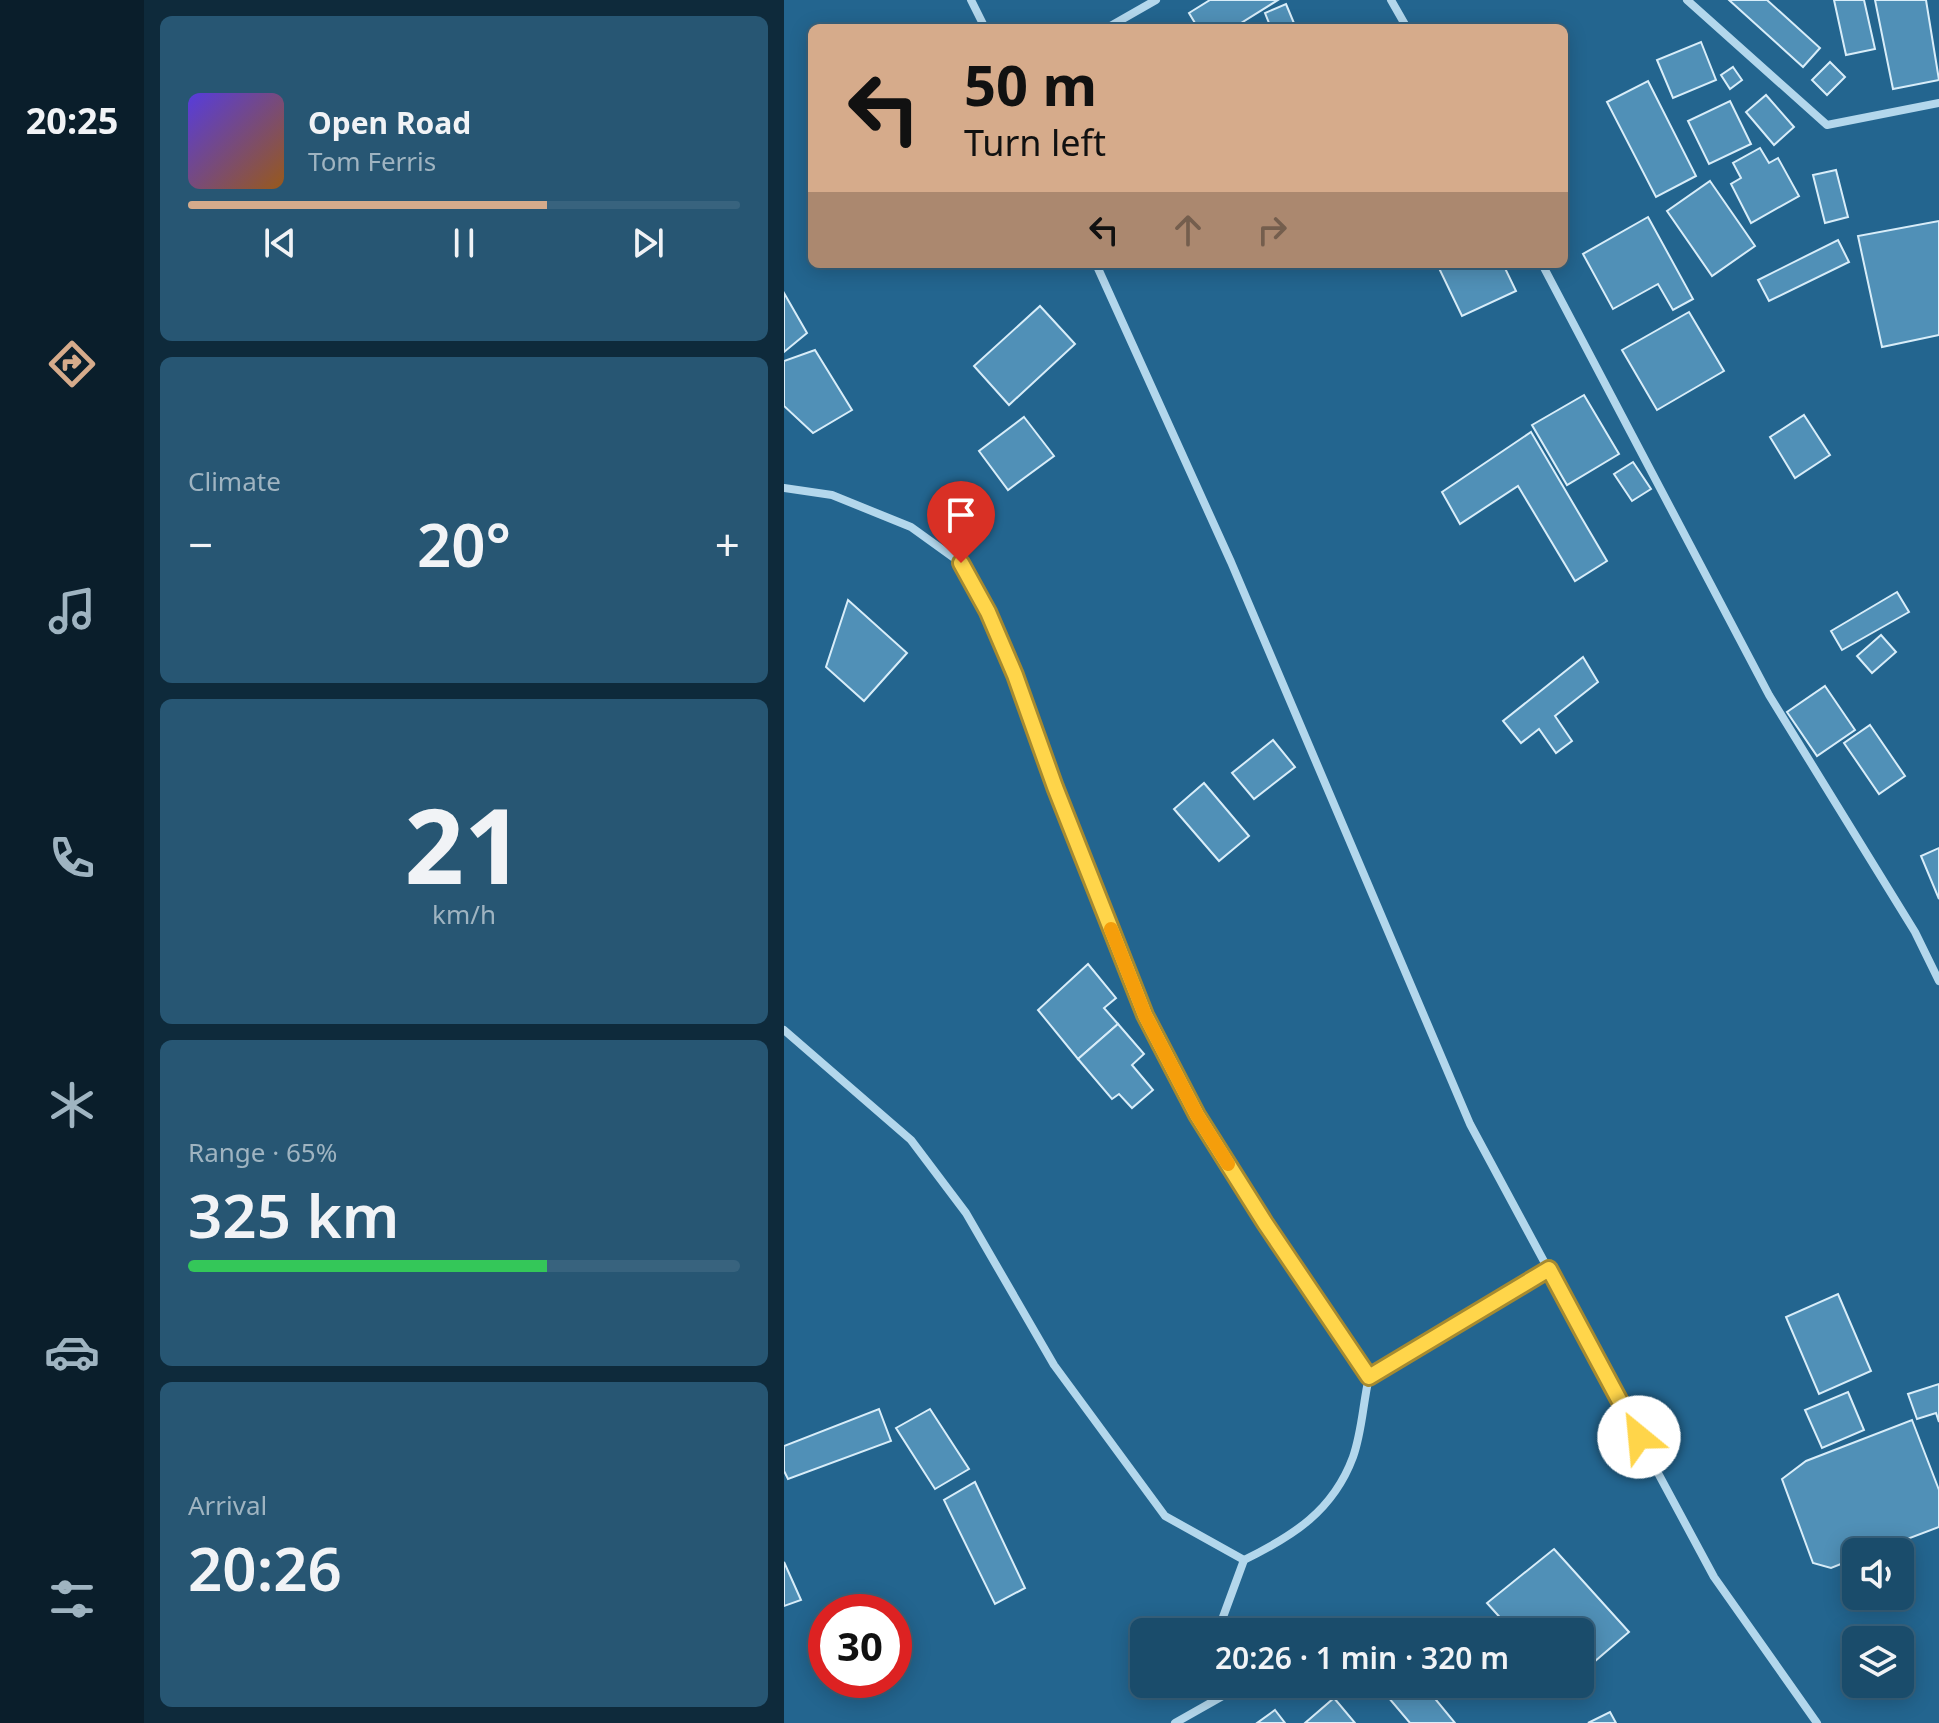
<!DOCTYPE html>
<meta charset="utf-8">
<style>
body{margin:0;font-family:"Noto Sans",sans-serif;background:#275673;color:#f1f3f6;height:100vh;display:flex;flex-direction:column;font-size:30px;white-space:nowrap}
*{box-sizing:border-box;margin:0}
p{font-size:26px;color:#9fb4c1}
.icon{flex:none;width:44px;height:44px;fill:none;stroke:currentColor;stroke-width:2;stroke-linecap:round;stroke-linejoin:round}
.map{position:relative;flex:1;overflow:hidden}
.details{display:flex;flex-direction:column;gap:16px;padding:16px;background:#0e2a3b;width:640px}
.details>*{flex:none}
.banner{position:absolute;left:24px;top:24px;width:760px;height:244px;border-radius:12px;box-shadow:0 4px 20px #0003,0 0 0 2px #38637e;background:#d6ab8b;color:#111;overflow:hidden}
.buttons{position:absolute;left:1058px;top:1538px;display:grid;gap:16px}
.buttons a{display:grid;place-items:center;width:72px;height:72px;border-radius:12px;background:#1a4c6b;box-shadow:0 4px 20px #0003,0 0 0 2px #38637e;font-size:40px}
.speed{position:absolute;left:24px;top:1594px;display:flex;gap:16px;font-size:40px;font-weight:700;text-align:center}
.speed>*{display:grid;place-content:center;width:104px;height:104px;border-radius:50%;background:#1a4c6b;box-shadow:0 4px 20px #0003,0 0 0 2px #38637e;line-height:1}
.speed .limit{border:12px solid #d22;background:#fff;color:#111}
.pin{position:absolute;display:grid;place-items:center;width:68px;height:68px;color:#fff;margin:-82px -34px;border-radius:50% 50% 50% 0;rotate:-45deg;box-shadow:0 0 8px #0007}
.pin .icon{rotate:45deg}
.me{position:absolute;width:88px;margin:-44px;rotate:332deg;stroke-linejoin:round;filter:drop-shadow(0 0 6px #0008)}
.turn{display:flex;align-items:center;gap:28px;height:168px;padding:0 24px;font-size:36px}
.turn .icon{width:104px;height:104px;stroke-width:2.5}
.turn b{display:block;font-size:56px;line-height:68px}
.lanes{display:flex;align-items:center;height:76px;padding:0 24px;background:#0003;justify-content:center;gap:40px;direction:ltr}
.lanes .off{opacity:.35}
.big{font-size:60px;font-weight:600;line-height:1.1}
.details .card{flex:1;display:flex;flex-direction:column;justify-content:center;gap:12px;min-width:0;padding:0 28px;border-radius:12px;background:#275673}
.details .dial{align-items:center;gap:0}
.dial b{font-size:104px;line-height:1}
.song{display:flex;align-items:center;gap:24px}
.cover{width:96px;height:96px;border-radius:12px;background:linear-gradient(135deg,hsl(250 70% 55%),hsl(30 70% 35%))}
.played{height:8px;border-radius:4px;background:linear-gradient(90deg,#d6ab8b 65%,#38637e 65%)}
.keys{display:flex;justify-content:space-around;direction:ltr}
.heat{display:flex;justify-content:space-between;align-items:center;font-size:44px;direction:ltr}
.charge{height:12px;border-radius:6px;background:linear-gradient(90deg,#34c759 65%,#38637e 0)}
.trip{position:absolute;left:346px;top:1618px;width:464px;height:80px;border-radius:12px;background:#1a4c6b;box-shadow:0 4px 20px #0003,0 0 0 2px #38637e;font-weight:600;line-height:80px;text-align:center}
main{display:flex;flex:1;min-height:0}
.dock{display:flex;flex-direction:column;width:144px;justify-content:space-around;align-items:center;background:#0a1e2b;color:#9fb4c1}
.dock .icon{width:56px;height:56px}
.dock .selected{color:#d6ab8b}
.dock b{font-size:36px;color:#f1f3f6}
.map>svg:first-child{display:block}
.building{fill:#5090b7;stroke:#d8edf9;stroke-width:2}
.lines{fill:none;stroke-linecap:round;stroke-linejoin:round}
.minor{stroke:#b3d7ec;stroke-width:8}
.route-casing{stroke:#a68a30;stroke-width:20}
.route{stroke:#ffd54a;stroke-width:14}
.slow{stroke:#f59e0b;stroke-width:14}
</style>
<main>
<nav class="dock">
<b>20:25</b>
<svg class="icon selected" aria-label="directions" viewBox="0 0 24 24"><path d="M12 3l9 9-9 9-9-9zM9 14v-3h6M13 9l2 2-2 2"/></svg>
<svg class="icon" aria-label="music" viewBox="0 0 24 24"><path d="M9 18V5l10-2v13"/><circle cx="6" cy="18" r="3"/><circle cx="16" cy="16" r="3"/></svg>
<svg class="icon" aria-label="phone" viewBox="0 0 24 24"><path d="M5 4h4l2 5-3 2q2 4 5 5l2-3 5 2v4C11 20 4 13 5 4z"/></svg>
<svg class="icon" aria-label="climate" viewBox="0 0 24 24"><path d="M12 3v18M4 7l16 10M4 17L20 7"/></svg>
<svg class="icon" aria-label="car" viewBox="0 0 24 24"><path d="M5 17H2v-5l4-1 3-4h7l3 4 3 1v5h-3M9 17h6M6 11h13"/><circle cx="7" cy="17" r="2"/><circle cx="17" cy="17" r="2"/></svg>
<svg class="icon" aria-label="filters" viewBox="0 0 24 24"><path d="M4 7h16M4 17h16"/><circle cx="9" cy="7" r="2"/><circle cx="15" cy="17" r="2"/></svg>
</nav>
<section class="details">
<div class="card">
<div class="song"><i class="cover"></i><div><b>Open Road</b><p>Tom Ferris</p></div></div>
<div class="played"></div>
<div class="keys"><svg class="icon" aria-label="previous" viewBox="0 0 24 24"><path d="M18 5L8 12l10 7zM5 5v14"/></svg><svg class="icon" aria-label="pause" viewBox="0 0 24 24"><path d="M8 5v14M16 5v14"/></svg><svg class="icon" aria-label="next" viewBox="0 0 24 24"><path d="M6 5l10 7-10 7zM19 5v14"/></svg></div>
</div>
<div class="card"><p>Climate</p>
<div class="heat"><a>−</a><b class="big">20°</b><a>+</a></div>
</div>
<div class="card dial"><b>21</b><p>km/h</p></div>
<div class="card"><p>Range · 65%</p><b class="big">325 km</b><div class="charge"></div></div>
<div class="card"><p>Arrival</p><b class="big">20:26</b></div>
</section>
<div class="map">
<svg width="1155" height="1723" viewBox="0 0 1155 1723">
<rect width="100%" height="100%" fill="#23658f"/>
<g class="building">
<polygon points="426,0 494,0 449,28 414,28 405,13"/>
<polygon points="945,0 983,0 1036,48 1019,67"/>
<polygon points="1050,0 1080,0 1091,49 1062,55"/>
<polygon points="1091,0 1142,0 1155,80 1109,89"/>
<polygon points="502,4 512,28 487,28 481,13"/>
<polygon points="917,42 932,80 889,98 873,60"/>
<polygon points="1046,62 1061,77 1043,95 1028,80"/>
<polygon points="949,67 958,80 946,89 937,75"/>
<polygon points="864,81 912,176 872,197 823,102"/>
<polygon points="982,95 1010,127 990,145 962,112"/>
<polygon points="946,101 967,144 925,164 904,121"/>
<polygon points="976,148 985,163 994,158 1015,196 967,223 947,184 957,178 949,163"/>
<polygon points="1052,170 1064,217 1041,223 1029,175"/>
<polygon points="926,181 971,246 928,276 883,211"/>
<polygon points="864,217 909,299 889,310 874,284 829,309 799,254"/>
<polygon points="1155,221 1155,335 1098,347 1074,236"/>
<polygon points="1054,240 1065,262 985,301 974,280"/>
<polygon points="653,264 719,264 732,291 678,316"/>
<polygon points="0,293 23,333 0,352"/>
<polygon points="256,306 291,344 225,405 190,366"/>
<polygon points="905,312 940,371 873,410 838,350"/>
<polygon points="31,350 68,410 29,433 0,406 0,361"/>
<polygon points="800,395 835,454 783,485 748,425"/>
<polygon points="1020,415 1046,455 1011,478 986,437"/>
<polygon points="240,417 270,456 224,490 195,451"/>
<polygon points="747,432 823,561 791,581 734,486 676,524 658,492"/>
<polygon points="849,462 867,489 848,501 830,474"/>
<polygon points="1113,592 1125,612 1058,650 1047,631"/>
<polygon points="64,600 123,653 80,701 42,667"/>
<polygon points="1097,635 1112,652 1088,673 1073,656"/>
<polygon points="799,657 814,682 771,716 788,741 772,753 755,729 737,743 719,721"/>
<polygon points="1041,686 1071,730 1033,756 1003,712"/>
<polygon points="1086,725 1121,776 1095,794 1060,743"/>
<polygon points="489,740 511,767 470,799 448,773"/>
<polygon points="420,783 465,836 435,861 390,809"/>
<polygon points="1155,848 1155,899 1137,856"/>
<polygon points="304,964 332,998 320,1008 334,1024 294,1059 254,1010"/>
<polygon points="334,1024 360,1054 348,1065 369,1090 348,1108 335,1094 328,1099 294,1059"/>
<polygon points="1054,1294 1087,1371 1035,1394 1002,1317"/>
<polygon points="1155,1384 1155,1422 1152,1413 1133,1419 1124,1394"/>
<polygon points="1064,1392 1080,1430 1038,1448 1021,1410"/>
<polygon points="95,1409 107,1441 4,1479 0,1471 0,1446"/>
<polygon points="146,1409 185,1469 151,1489 112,1428"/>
<polygon points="1128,1420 1155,1490 1155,1527 1089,1552 1072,1552 1072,1558 1047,1568 1029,1563 998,1479 1022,1461"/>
<polygon points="191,1482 241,1588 211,1604 160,1500"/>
<polygon points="770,1549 845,1632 796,1674 796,1632 729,1632 703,1603"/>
<polygon points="0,1562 17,1600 0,1606"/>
<polygon points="593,1684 639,1684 671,1723 626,1723"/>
<polygon points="550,1698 571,1723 521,1723"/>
<polygon points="491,1710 501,1723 473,1723"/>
<polygon points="826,1712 832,1723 804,1723"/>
</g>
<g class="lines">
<g class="minor">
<polyline points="187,0 201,28"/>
<polyline points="607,0 623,28"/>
<polyline points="903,0 1043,125 1155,103"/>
<polyline points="323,28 372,0"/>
<polyline points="312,264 447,562 686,1124 930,1577 1033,1723"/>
<polyline points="758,264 985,695 1131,932 1155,981"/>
<path d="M0,488L48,495L127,527L177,563L204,612L231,675L271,787L361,1015L413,1115L481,1223L585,1377C579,1403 578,1432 569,1457C549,1511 509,1536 460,1560L439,1617L442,1632"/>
<polyline points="0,1030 127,1140 182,1213 270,1365 381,1516 460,1560"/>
<polyline points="585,1377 765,1269"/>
<polyline points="391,1723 444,1693 448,1684"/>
</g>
</g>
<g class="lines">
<g class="route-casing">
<polyline id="route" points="177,563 204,612 231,675 271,787 361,1015 413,1115 481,1223 585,1377 765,1269 855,1437"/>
</g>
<use href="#route" class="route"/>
<polyline class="slow" points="327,929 361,1015 413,1115 444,1164"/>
</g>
</svg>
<div class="buttons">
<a><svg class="icon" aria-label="sound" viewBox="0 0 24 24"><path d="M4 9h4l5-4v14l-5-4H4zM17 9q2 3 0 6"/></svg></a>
<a><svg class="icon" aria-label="layers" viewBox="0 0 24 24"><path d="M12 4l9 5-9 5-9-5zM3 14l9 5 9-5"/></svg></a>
</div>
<div class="speed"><div class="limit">30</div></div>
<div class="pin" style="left:177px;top:563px;background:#d93025"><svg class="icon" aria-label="arrive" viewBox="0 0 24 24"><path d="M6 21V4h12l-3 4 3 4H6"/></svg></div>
<svg class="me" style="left:855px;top:1437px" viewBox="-20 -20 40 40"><circle r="19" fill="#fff"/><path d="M0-13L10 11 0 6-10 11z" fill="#ffd54a"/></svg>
<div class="trip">20:26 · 1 min · 320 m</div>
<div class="banner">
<div class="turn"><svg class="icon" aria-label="left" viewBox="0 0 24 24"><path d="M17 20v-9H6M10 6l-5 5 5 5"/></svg><div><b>50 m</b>Turn left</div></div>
<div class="lanes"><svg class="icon" aria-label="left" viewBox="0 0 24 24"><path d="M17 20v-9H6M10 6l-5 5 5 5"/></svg><svg class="icon off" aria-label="ahead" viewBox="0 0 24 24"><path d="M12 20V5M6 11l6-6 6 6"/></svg><svg class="icon off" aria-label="right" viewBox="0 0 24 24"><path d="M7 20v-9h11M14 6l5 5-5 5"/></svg></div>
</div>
</div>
</main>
